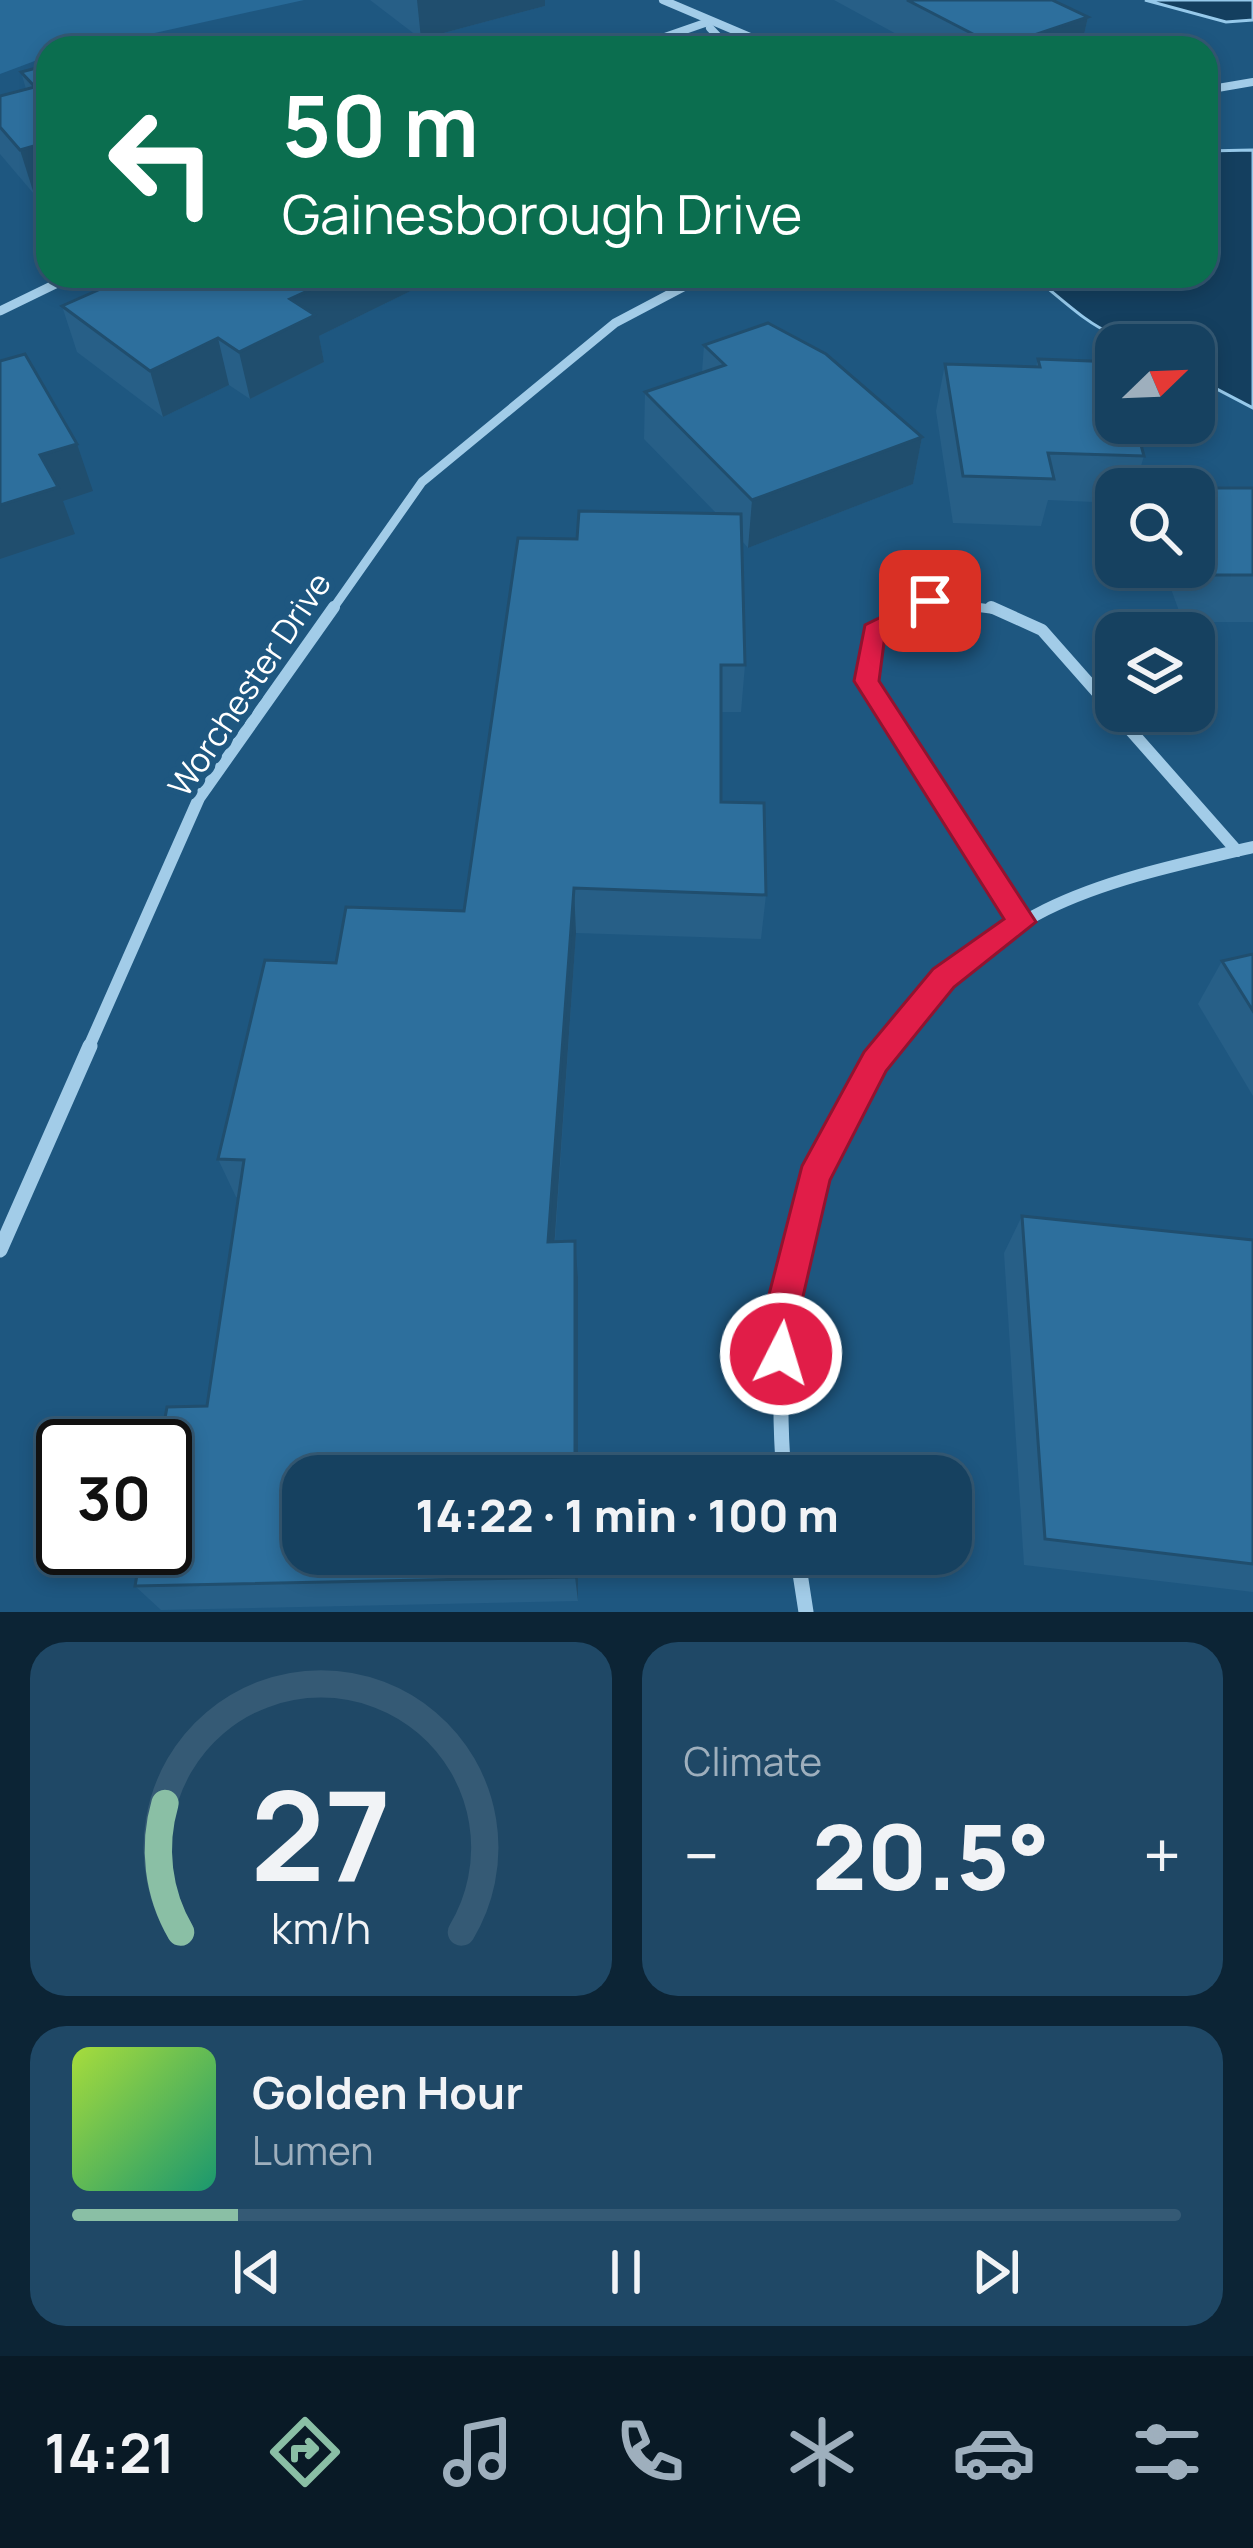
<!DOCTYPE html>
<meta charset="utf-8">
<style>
body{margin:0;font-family:Manrope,sans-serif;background:#1f4866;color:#f1f3f6;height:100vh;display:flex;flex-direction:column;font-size:45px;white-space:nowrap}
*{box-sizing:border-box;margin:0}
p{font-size:39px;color:#9eafbd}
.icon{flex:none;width:66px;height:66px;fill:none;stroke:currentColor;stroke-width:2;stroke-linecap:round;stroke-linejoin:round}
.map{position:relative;height:1612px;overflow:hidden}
.side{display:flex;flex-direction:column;gap:30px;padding:30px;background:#0c2435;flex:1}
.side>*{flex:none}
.banner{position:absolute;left:36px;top:36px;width:1182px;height:252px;border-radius:36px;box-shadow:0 6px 18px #0003,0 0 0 3px #355a75;background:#0b6e4f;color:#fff;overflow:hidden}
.needle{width:78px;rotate:67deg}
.controls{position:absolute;left:1095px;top:324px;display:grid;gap:24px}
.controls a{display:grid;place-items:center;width:120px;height:120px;border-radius:24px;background:#164160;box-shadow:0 6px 18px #0003,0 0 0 3px #355a75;font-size:60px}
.speed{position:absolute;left:36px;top:1419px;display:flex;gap:24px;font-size:60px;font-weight:700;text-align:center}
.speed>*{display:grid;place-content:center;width:156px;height:156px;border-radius:50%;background:#164160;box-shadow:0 6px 18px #0003,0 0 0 3px #355a75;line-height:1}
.speed .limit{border:6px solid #111;border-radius:18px;background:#fff;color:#111}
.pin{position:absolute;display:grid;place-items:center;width:102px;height:102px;color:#fff;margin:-51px;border-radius:24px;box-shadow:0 6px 18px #0006}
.me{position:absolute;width:132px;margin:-66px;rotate:5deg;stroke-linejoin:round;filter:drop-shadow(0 0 9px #0008)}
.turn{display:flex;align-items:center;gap:42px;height:252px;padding:0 48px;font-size:54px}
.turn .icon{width:156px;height:156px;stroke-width:2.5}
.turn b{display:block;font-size:84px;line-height:102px}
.big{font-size:90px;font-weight:800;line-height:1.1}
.side .tile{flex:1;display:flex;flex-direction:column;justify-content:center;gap:18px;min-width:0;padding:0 42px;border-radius:36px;background:#1f4866}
.side .dial{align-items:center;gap:0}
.dial svg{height:312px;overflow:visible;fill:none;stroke:#355a75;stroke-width:7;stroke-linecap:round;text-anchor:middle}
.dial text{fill:#f1f3f6;stroke:none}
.song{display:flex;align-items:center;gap:36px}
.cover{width:144px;height:144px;border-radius:18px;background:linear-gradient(135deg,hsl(80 70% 55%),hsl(160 70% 35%))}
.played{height:12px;border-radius:6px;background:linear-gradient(90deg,#8abfa5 15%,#355a75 15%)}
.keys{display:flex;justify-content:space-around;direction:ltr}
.heat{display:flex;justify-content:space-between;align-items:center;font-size:66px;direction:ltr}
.side .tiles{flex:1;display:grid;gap:30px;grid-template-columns:1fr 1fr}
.tile:last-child{grid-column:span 2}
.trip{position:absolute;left:282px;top:1455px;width:690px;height:120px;border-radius:36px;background:#164160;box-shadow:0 6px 18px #0003,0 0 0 3px #355a75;font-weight:800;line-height:120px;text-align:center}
.menu{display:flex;height:192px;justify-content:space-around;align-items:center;background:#091a26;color:#9eafbd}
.menu .icon{width:84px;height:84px}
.menu .current{color:#8abfa5}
.menu b{font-size:54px;color:#f1f3f6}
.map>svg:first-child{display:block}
.green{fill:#286a98}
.water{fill:#143f5f;stroke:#96c9ea;stroke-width:3}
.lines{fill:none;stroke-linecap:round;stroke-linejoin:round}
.minor-far3{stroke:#a2cce8;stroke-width:8}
.minor-far2{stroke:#a2cce8;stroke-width:9}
.minor-far1{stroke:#a2cce8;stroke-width:12}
.minor{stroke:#a2cce8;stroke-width:15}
.wall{fill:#275f87}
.shaded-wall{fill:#204e6e}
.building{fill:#2d6f9d;stroke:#204e6e;stroke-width:3}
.route{fill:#e11d48;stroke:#92132f;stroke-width:3}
.labels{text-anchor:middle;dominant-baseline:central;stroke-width:12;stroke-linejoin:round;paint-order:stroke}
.street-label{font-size:33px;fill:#fff;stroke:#1e5780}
</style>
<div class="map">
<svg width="1253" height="1612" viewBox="0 0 1253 1612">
<rect width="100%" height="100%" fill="#1e5780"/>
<polygon class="green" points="0,0 304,0 87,48 48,48 48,56 0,74"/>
<g class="water">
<polygon points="1145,0 1253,0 1253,20 1226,22"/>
<path d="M1253,150V408L1194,377V345C1106,345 1099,330 1033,276H1206V151Z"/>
</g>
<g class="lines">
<g class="minor-far3">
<polyline points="663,0 776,48"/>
<polyline points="710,28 729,48"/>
<polyline points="633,48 705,23"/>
<polyline points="1206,90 1253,82"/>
</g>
<g class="minor-far2">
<polyline points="0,311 72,276"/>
<polyline points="332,610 422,482 615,323 704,276"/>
<polyline points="913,610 930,601 998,610"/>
</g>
<g class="minor-far1">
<polyline points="919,607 873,631 866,681 1021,922"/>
<polyline points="991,607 1042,630 1237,851"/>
<polyline points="88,1049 199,798 334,607"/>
<path d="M889,1049C994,905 1089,885 1253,847"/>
</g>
<g class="minor">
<polyline points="0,1250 90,1046"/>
<path d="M784,1476C771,1320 797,1175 891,1046"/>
<polyline points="797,1554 806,1612"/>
</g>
</g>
<g class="wall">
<polygon points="370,0 545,0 545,6 421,39"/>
<polygon points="834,0 1052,0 1088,17 1081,48 922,48"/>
<polygon points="48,65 34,194 0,154 0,96 26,89 21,72"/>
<polygon points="130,276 478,276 447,291 431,281 319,336 324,362 250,399 229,385 163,417 77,352 62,306"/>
<polygon points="704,345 922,437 913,484 748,548 742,541 745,665 741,712 721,712 721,802 766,895 761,939 576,933 555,1242 578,1278 578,1476 303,1476 578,1554 578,1601 161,1610 135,1586 207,1406 239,1197 236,1197 218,1159 336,963 464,911 577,539 716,513 644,439 645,392 702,372"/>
<polygon points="1038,359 1144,456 1134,489 1116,489 1116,503 1048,500 1041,526 953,523 936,411 945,364 1036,367"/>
<polygon points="1253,488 1253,622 1183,622 1163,567 1194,567 1194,489"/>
<polygon points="1253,954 1253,1096 1198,1004 1222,961"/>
<polygon points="1022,1216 1253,1240 1253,1592 1024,1565 1004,1253"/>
</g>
<g class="shaded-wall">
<polygon points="417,0 545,0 545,6 421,39"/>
<polygon points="1088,17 1081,48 998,48 998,47"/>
<polygon points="48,142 48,190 34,194 20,150"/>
<polygon points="340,276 431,276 431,281 319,336 324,362 250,399 239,352 290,299"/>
<polygon points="445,276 478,276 447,291"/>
<polygon points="218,338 229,385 163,417 150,371"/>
<polygon points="922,437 913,484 748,548 752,500"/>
<polygon points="77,444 93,491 63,501 75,534 0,559 0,505 40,455"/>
<polygon points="574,888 576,933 552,1278 548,1242"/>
<polygon points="575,1241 578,1278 578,1476 575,1476"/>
<polygon points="575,1554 578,1554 578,1601 575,1577"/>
</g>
<g class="building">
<polygon points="907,0 1052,0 1088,17 998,47"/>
<polygon points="48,65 48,142 20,150 0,127 0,96 35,87 21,72"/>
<polygon points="130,276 340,276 290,299 315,315 239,352 218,338 150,371 62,306"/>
<polygon points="768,323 826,354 922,437 752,500 645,392 725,365 704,345"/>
<polygon points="25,354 77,444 40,455 58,487 0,505 0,361"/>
<polygon points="1038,359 1116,362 1116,423 1135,423 1144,456 1048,453 1054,479 963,476 945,364 1040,367"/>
<polygon points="1169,488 1253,488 1253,575 1201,575 1194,555 1194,489"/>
<polygon points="579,511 741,514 745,665 721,665 721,802 764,803 766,895 574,888 548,1242 575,1241 575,1476 303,1476 303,1554 575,1554 575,1577 135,1586 142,1548 165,1548 165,1446 160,1446 167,1407 207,1406 244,1160 218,1159 265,960 336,963 346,907 464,911 518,538 577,539"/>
<polygon points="1253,954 1253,1011 1222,961"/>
<polygon points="1022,1216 1253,1240 1253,1564 1045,1539"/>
</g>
<polygon class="route" points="930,593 938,595 938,607 885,635 879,681 1036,922 954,987 886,1071 830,1180 798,1318 794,1367 781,1372 768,1367 763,1318 802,1166 864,1052 933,969 1004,919 854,681 865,625"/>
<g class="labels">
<g class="street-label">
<text transform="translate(249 684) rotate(-56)">Worchester Drive</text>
</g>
</g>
</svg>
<div class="controls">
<a><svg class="needle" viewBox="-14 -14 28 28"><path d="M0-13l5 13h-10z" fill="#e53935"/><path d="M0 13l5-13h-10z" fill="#9eafbd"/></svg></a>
<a><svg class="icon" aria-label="search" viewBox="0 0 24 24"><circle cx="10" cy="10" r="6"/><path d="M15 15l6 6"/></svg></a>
<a><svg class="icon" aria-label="layers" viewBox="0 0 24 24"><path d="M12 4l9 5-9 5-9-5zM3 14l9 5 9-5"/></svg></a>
</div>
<div class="speed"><div class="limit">30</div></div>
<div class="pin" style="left:930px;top:601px;background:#d93025"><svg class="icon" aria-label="arrive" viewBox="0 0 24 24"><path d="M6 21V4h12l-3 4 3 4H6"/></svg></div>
<svg class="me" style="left:781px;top:1354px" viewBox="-20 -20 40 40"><circle r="17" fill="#e11d48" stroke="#fff" stroke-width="3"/><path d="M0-11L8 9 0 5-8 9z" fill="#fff"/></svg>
<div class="trip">14:22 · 1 min · 100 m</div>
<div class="banner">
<div class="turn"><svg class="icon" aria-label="left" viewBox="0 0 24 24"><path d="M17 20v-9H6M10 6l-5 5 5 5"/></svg><div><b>50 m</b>Gainesborough Drive</div></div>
</div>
</div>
<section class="side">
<div class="tiles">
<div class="tile dial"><svg viewBox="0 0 100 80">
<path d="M14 69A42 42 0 1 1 86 69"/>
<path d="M14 69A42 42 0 0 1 10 36" stroke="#8abfa5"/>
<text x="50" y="56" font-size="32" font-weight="700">27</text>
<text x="50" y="72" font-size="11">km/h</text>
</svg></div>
<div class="tile"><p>Climate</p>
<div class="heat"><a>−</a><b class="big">20.5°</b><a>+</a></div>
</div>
<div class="tile">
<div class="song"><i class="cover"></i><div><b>Golden Hour</b><p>Lumen</p></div></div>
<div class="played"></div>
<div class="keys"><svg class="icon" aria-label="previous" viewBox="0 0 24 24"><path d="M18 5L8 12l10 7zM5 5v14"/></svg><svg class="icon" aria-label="pause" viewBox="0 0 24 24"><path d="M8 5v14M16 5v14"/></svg><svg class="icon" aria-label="next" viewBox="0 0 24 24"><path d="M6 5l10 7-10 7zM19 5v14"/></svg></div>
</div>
</div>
</section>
<nav class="menu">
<b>14:21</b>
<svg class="icon current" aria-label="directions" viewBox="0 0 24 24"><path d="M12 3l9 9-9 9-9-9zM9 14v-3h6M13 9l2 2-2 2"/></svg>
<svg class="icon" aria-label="music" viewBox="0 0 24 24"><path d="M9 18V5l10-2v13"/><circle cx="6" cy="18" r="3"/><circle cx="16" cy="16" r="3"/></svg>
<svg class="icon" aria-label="phone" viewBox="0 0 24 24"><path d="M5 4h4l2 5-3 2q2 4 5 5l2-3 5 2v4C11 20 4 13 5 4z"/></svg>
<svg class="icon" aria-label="climate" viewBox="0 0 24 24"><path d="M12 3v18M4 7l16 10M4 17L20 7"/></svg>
<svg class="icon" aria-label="car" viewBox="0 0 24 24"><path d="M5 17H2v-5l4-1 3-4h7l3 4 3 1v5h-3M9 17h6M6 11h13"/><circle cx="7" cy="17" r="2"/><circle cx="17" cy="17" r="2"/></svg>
<svg class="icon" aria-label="filters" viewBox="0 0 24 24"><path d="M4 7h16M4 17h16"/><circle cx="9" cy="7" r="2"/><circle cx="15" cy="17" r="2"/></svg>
</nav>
